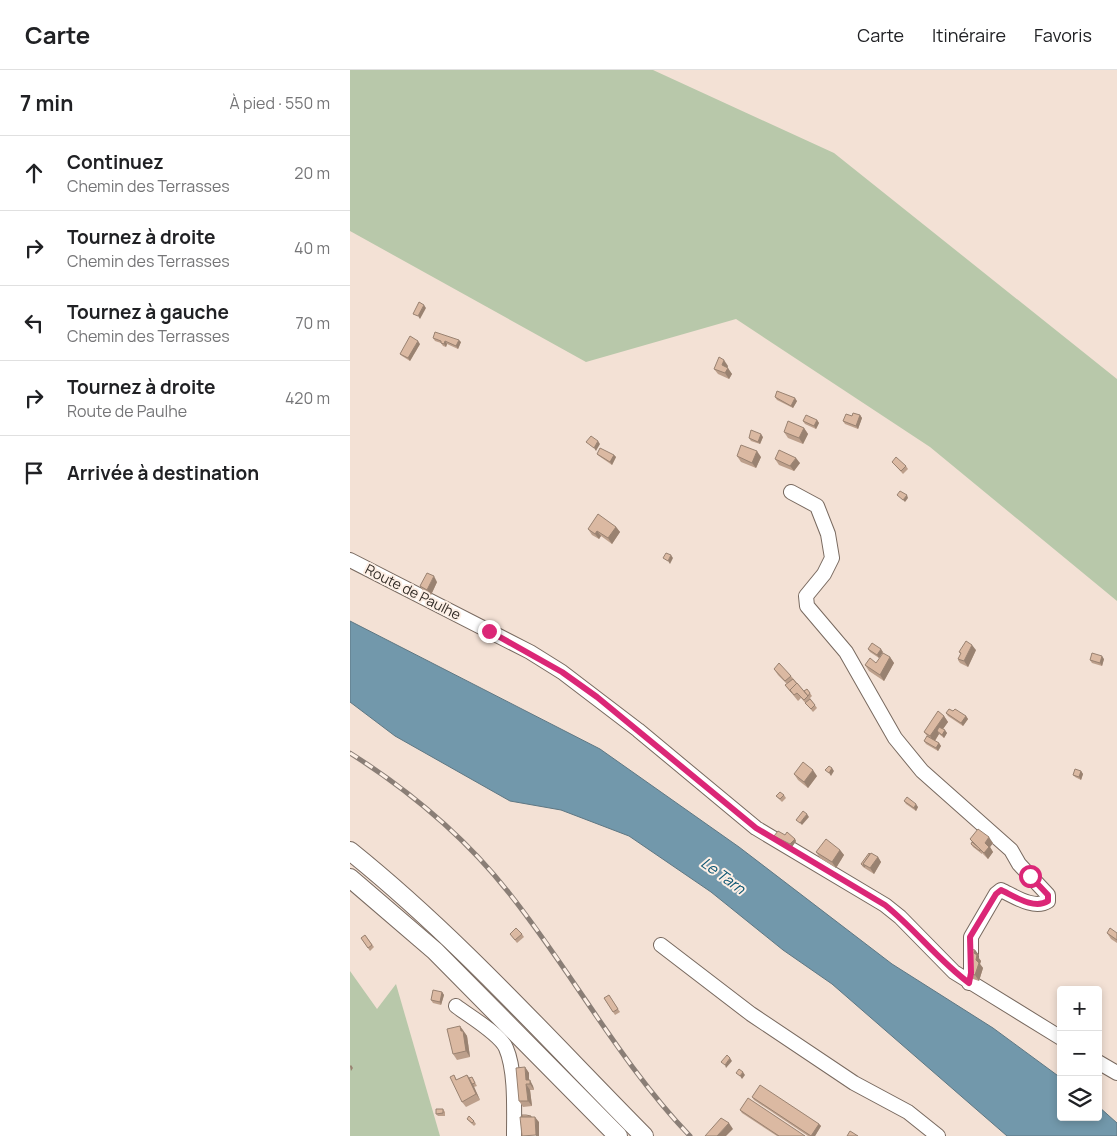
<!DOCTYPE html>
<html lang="fr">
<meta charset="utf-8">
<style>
body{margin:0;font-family:Manrope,sans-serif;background:#f6f6f6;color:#202124}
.controls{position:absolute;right:15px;bottom:15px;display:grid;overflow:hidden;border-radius:5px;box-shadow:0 2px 8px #0003}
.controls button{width:45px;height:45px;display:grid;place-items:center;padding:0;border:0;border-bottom:1px solid #e0e0e0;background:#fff;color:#202124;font:25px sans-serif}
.stop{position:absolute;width:15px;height:15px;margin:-11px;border:4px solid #db2777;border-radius:50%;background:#fff}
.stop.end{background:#db2777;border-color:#fff;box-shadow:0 1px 5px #0008}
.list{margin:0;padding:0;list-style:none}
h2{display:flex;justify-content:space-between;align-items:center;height:65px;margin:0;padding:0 20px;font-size:21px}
h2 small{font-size:16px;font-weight:400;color:#757577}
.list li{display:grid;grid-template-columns:32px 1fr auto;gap:15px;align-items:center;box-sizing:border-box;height:75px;padding:0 20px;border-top:1px solid #e0e0e0}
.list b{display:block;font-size:19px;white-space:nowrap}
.list p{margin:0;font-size:16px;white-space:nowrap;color:#757577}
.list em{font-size:16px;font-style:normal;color:#757577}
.icon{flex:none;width:28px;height:28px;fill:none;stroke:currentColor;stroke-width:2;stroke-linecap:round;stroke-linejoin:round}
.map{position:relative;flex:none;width:767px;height:1066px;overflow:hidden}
header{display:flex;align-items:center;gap:30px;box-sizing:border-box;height:70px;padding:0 25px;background:#fff;border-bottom:1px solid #e0e0e0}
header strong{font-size:24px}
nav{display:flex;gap:28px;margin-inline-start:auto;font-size:18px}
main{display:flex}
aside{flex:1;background:#fff}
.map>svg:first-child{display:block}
</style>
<header>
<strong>Carte</strong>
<nav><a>Carte</a><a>Itinéraire</a><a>Favoris</a></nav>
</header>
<main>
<aside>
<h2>7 min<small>À pied · 550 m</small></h2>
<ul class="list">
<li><svg class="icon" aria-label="ahead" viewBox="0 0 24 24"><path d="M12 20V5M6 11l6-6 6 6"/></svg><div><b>Continuez</b><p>Chemin des Terrasses</p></div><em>20 m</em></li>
<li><svg class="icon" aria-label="right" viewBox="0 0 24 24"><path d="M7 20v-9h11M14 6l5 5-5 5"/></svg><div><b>Tournez à droite</b><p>Chemin des Terrasses</p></div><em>40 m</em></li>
<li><svg class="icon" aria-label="left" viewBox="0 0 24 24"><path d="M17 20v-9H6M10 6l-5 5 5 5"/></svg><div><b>Tournez à gauche</b><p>Chemin des Terrasses</p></div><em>70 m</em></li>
<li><svg class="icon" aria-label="right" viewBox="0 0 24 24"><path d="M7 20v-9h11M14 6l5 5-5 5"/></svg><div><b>Tournez à droite</b><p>Route de Paulhe</p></div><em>420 m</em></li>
<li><svg class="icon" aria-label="arrive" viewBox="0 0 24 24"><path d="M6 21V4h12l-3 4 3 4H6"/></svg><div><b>Arrivée à destination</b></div></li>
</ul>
</aside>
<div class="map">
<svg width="767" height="1066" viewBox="0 0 767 1066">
<rect width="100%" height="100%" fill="#f3e1d5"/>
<g fill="#b8c8aa">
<path d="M0,0H303L484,83L767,309V531L580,377L386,249L236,292L0,161Z"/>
<path d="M0,901L27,939L46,914L90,1066H0Z"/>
</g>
<path fill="#7298ab" stroke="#5e7783" d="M0,551L250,679L389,777L542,894L643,958L711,1008V1047H748V1036L767,1053V1066H657L482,914L433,880L361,822L279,766L211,740L160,731L45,666L0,632Z"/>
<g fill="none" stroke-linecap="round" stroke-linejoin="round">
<g stroke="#78695f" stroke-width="16">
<g id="minor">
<path d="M441,422L467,436L478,464L482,488L474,504L456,526L457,536L496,582L545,668L572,701L661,780L669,794L698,825V831C684,840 664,826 651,820L646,824L621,867V903L619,913"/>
<path d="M0,490L180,582L212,602L288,660L406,758L535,835L550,847L604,902L711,968"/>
<path d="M311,875L401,944L504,1013L558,1042L588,1066"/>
<path d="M106,936C119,946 150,964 156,978C166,1001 164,1041 164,1066"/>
<path d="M748,992L767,1003"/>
</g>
</g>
<g stroke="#78695f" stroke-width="20">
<g id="major">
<path d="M0,781C107,867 198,969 294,1066"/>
<path d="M0,808L85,881L268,1066"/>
</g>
</g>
<use href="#minor" stroke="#fff" stroke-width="14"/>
<use href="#major" stroke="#fff" stroke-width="18"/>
<g stroke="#8a7e76" stroke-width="5">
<path id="rail" d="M0,683C60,721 115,767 159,823C222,902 270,993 340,1066"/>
</g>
<use href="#rail" stroke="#fdefe5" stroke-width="3" stroke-dasharray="9" stroke-linecap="butt"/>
</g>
<g fill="#bc9f8b">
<path d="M83,268L111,272L108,279L97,274L96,277L93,276L91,273L85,271Z"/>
<path d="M70,274L60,291L52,286L50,284Z"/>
<path d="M378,296L377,298L382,304L379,309L368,304L364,299Z"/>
<path d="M425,327L447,331L443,338L427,330Z"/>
<path d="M510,345L512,348L508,359L495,354L493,351L502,346Z"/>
<path d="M467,350L469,353L466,359L455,354L453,351Z"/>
<path d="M454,358L458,364L453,374L438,368L434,362Z"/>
<path d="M413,367L410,374L401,371L399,368Z"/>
<path d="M247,384L264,385L266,387L262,395L249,386Z"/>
<path d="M387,386L411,387L406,398L391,392Z"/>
<path d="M425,389L450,393L444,401L429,395Z"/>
<path d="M542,392L556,396L558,399L553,404Z"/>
<path d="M266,457L270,462L262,474L251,466L249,469L242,465L238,459Z"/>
<path d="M87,512L81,525L74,522L70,516Z"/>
<path d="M518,579L533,582L529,588L520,582Z"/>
<path d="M626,580L618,597L610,593L608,590L611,584L609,582Z"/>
<path d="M540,587L544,593L534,611L519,601L515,595L526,593Z"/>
<path d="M754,589L752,596L742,593L740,590Z"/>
<path d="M424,599L441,606L454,621L457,619L462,626L460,628L467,638L463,642L451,628L448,631L435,615L437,614L428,605Z"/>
<path d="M596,643L616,646L618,649L613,656L598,646Z"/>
<path d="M594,646L598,652L593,659L597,663L594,668L589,664L585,671L589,673L591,676L588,681L576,674L574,671L577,666L574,662Z"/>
<path d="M731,701L733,704L731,710L725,707L723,705Z"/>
<path d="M444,704L467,706L458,718L448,710Z"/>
<path d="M434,725L436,728L432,732L426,726Z"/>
<path d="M554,731L568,737L566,741L556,734Z"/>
<path d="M435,765L445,769L446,771L442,777L426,768L424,766Z"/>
<path d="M620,769L643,773L640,777L643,782L638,789L632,783V784L623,777L621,774L622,772Z"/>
<path d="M490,780L494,785L486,798L470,788L466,782Z"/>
<path d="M528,787L531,792L524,804L513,797L511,794Z"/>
<path d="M757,863H767V873L761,869Z"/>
<path d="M160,864H172L174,867L167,873Z"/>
<path d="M15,865L24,877L20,881L11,868Z"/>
<path d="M625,880L629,885L628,887L631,891L630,894L633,898L629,911L623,909L619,903Z"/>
<path d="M92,922L94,925L91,935L83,933L81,930Z"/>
<path d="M259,925L270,942L265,945L254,928Z"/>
<path d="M110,956L117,966L120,987L107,990L103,984Z"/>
<path d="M175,997L179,1003V1010L183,1016L184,1020H180L182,1036L173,1037L169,1031Z"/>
<path d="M104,1005L107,1010L117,1005L119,1008L122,1007L127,1016L124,1017L130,1030L116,1037L112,1032Z"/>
<path d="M402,1027L469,1054L471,1056L465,1066H458L404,1030Z"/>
<path d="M93,1039L95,1042V1046H88L86,1044Z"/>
<path d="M390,1040L455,1066H427L392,1043Z"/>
<path d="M117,1049L124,1051L126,1054L124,1056Z"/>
</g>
<g fill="#998271">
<path d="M74,235L76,238L70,249L68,246Z"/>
<path d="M109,270L111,272L108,279L106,276Z"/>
<path d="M68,271L70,274L60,291L58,288Z"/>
<path d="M95,271L97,274L96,277L94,274Z"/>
<path d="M374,290L378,296L376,301L372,295Z"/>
<path d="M378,298L382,304L379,309L375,303Z"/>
<path d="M445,328L447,331L443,338L441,336Z"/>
<path d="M510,345L512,348L508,359L506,356Z"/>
<path d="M467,350L469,353L466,359L464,356Z"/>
<path d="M454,358L458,364L453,374L449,368Z"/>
<path d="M411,364L413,367L410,374L408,372Z"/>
<path d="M248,371L250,374L246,381L244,378Z"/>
<path d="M407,381L411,387L406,398L402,393Z"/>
<path d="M264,385L266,387L262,395L260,392Z"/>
<path d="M446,388L450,393L444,401L440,396Z"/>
<path d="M557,425L558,428L555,432L553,430Z"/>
<path d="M266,457L270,462L262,474L258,468Z"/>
<path d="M247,461L251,466L249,469L245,464Z"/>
<path d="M321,485L323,488L320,494L318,491Z"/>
<path d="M84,506L87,512L81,525L77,520Z"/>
<path d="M622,575L626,580L618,597L614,591Z"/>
<path d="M531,579L533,582L529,588L527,585Z"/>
<path d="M752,586L754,589L752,596L750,593Z"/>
<path d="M540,587L544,593L534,611L530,605Z"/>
<path d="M594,646L598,652L590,663L587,661L589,664L584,672L580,666Z"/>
<path d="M616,646L618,649L613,656L611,653Z"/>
<path d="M595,660L597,663L594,668L592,665Z"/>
<path d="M589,673L591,676L588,681L586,678Z"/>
<path d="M482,698L484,701L481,706L479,703Z"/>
<path d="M463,700L467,706L458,718L454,712Z"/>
<path d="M731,701L733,704L731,710L729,707Z"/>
<path d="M566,734L568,737L566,741L564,738Z"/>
<path d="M457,744L459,747L452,755L450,753Z"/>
<path d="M639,767L643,773L640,777L643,782L638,789L634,783L635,773Z"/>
<path d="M445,769L446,771L442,777L440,774Z"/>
<path d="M490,780L494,785L486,798L482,792Z"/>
<path d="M528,787L531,792L524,804L520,798Z"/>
<path d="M625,880L629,885L628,887L631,891L630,894L633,898L629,911L625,905L624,883Z"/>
<path d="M92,922L94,925L91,935L90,932Z"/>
<path d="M110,956L117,966L120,987L116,981Z"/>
<path d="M380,988L382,991L376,998L375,995Z"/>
<path d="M1,995L3,998L1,1001L0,996Z"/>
<path d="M175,997L179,1003V1014L176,1010Z"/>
<path d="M393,1002L395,1005L392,1009L390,1006Z"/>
<path d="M117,1005L121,1010L130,1030L126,1024Z"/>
<path d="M180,1010L183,1016L184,1020L180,1014Z"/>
<path d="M176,1014L180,1020L182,1036L178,1031Z"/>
<path d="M185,1047L189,1052V1066H186V1065Z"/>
<path d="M379,1053L383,1059L376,1066H367Z"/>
<path d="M469,1054L471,1056L465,1066H461Z"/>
</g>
<g fill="#dbb9a2" stroke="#998271">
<path d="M69,232L74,235L68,246L63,244Z"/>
<path d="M85,262L109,270L106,276L95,271L94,274L91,273V271L83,268Z"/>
<path d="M60,266L68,271L58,288L50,284Z"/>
<path d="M369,287L374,290L372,295L378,298L375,303L364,299Z"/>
<path d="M427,321L445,328L441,336L425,327Z"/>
<path d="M503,343L510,345L506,356L493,351L496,344L502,346Z"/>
<path d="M456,345L467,350L464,356L453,351Z"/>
<path d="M438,351L454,358L449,368L434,362Z"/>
<path d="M401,360L411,364L408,372L399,368Z"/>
<path d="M241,366L248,371L244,378L236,372Z"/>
<path d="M391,375L407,381L402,393L387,386Z"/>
<path d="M250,378L264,385L260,392L247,384Z"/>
<path d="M429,380L446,388L440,396L425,389Z"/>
<path d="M546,387L556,396L551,401L542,392Z"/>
<path d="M550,421L557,425L553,430L547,425Z"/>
<path d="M248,444L266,457L258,468L247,461L245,464L238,459Z"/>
<path d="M316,483L321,485L318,491L313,488Z"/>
<path d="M77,503L84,506L77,520L70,516Z"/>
<path d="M616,571L622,575L614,591L608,589L611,583L609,582Z"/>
<path d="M522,573L531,579L527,585L518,579Z"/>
<path d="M533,583L540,587L530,605L515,595L520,588L526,593Z"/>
<path d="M742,583L752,586L750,593L740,590Z"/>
<path d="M429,593L441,606L435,611L424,599Z"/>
<path d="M443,609L447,614L440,620L442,623L435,615Z"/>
<path d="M447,613L458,626L454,630L447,623L444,625L440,620Z"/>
<path d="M457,619L460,623L458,626L454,621Z"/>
<path d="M460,629L465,635L461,639L455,633Z"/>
<path d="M599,639L603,641L605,639L616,646L611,653L596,643Z"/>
<path d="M588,641L594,646L580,666L574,662Z"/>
<path d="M589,657L595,660L592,665L587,661Z"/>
<path d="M577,666L589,673L586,678L574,671Z"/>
<path d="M453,692L463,700L454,712L444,704Z"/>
<path d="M479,696L482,698L479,703L475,700Z"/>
<path d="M725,699L731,701L729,707L723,705Z"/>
<path d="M430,722L434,725L430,729L426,726Z"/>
<path d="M557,727L566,734L564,738L554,731Z"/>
<path d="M453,741L457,744L450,753L446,750Z"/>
<path d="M628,759L639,767L635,773L639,777L634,783L620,769Z"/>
<path d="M428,761L435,765L437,762L445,769L440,774L424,766Z"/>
<path d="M476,769L490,780L482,792L466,782Z"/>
<path d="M622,772L630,779V781L621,774Z"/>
<path d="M519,783L520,784L513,794L515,797L511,794Z"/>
<path d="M521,783L528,787L520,798L513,794Z"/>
<path d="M166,858L172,864L165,870L160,864Z"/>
<path d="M760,858L767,863V870L757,863Z"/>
<path d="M15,865L22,875L18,878L11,868Z"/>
<path d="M620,879L625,880L624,883L627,885L626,890L629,893L625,905L619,903L622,895Z"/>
<path d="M83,920L92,922L90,932L81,930Z"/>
<path d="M259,925L268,939L263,942L254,928Z"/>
<path d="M110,956L111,961H113L116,981L103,984L97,959Z"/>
<path d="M377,985L380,988L375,995L371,992Z"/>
<path d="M175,997L176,1010H180V1014H176L178,1031H169L166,998Z"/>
<path d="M389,999L393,1002L390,1006L386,1003Z"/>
<path d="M104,1005L106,1010L117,1005L126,1024L112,1032L100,1007Z"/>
<path d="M122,1007L125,1013L122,1014L119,1008Z"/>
<path d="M410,1015L469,1054L461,1066L402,1027Z"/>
<path d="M398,1028L455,1066H429L390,1040Z"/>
<path d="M86,1039H93V1043L86,1044Z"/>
<path d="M172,1045H176L181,1046V1047H172Z"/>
<path d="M119,1046L124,1051L122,1053L117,1049Z"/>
<path d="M170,1047H185L186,1065L172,1066Z"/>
<path d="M371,1048L379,1053L367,1066H355Z"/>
<path d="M500,1061L508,1066H497Z"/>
</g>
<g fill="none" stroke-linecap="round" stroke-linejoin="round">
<path stroke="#db2777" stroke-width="6" d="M139,561L212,602L247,627L406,758L535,835C565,859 588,890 619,913L621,903L620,867L646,824L651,820C664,826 684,840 698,831V825L680,806"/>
</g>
<g text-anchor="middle" stroke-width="4" stroke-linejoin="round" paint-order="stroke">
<g font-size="14" fill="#312b26" stroke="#fdefe5">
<text transform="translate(63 522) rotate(27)" y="5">Route de Paulhe</text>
</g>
<g font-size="15" font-style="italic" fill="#0e5774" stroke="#fdefe5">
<text transform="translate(373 806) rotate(36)" y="5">Le Tarn</text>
</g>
</g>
</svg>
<div class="controls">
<button>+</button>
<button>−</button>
<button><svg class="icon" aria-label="layers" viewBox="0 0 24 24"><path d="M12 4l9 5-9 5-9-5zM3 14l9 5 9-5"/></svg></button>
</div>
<div class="stop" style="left:680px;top:806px"></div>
<div class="stop end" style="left:139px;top:561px"></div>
</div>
</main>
